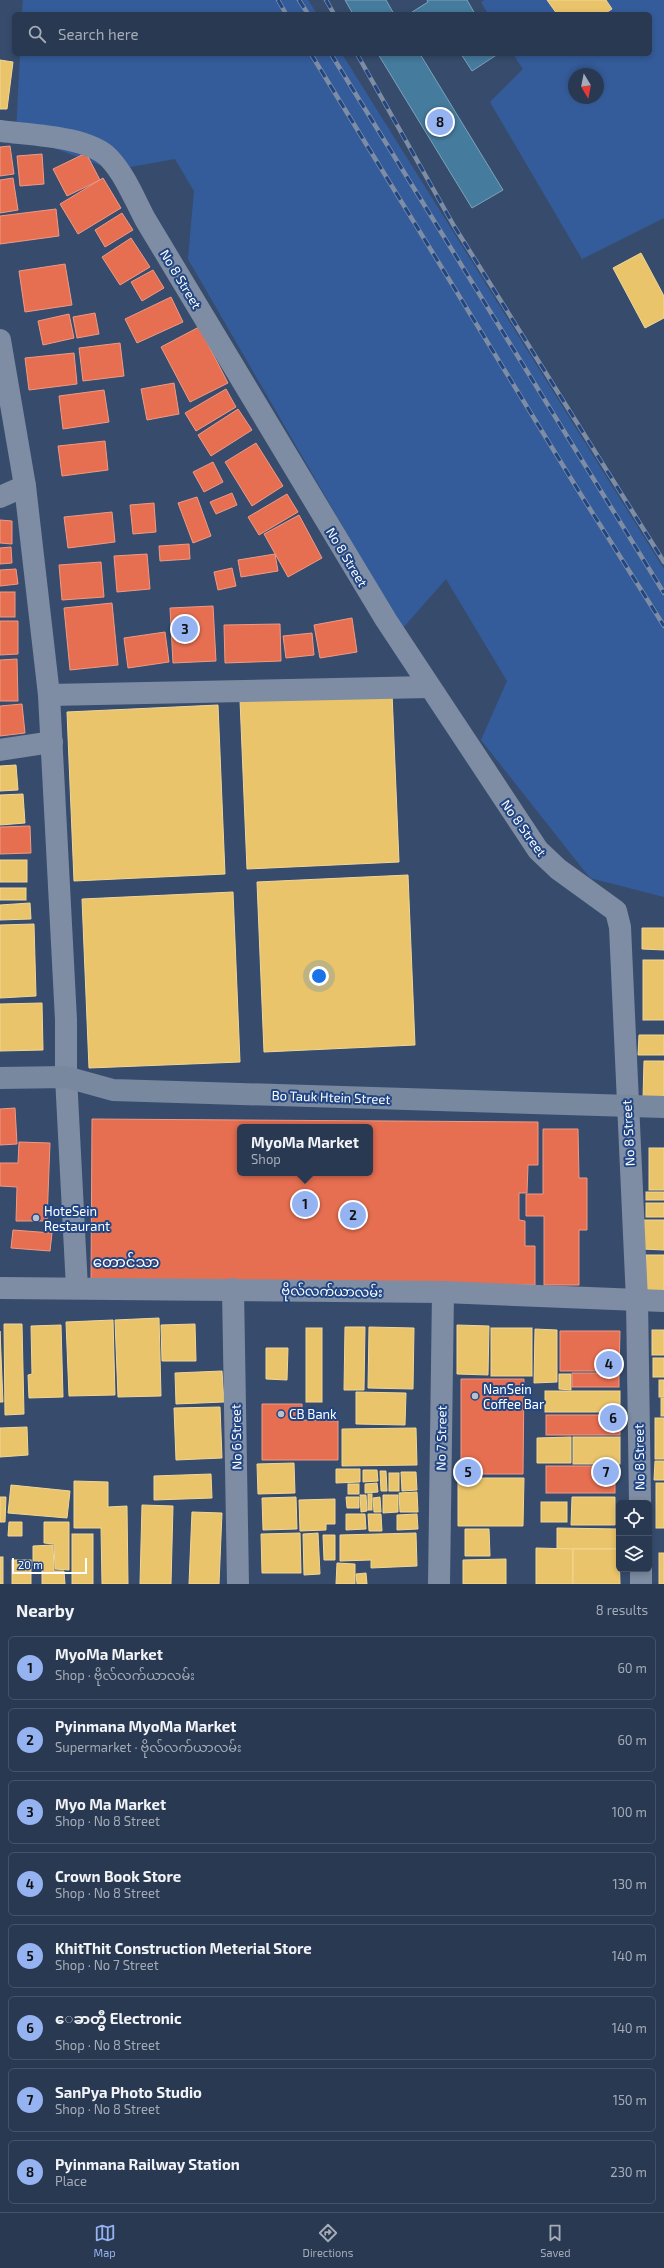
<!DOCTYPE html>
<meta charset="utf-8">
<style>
body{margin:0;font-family:"Exo 2","Noto Sans Myanmar",sans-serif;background:#314059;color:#f1f3f6}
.controls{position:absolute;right:12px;bottom:12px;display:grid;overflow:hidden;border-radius:6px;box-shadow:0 2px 6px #0003}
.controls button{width:36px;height:36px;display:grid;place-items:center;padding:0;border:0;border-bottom:1px solid #455369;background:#293952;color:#f1f3f6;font:20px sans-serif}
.compass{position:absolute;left:568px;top:68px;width:36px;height:36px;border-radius:50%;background:#293952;box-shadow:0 2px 6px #0003;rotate:170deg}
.scale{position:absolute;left:12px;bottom:10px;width:75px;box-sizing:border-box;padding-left:4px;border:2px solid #fff;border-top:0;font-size:11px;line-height:14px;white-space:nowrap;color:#fff;-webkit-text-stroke:3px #214683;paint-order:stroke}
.you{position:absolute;left:319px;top:976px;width:14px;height:14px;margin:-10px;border:3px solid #fff;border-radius:50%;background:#1a73e8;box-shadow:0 0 0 6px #1a73e833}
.badge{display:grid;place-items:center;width:26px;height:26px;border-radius:50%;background:#95b2f1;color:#111;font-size:13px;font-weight:700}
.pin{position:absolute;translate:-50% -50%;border:2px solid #fff;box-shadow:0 1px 4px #0006}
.popup{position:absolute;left:237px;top:1124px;width:136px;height:52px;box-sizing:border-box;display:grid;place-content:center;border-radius:6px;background:#293952;filter:drop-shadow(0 1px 3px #0005);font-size:13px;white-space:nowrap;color:#a5acb8}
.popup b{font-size:15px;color:#f1f3f6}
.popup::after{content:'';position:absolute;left:50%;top:100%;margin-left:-8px;border:8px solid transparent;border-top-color:#293952}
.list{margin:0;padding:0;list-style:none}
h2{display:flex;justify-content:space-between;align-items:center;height:52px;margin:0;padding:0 16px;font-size:17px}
h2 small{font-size:13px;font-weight:400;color:#a5acb8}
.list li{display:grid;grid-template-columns:26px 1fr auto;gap:12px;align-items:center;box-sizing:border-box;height:64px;margin:0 8px 8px;padding:0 8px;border:1px solid #455369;border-radius:6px}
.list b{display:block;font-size:15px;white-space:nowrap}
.list p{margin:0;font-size:13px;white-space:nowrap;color:#a5acb8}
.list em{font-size:13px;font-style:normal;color:#a5acb8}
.icon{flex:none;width:22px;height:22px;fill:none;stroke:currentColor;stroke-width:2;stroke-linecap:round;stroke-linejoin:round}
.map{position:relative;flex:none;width:664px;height:1584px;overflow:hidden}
.search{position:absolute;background:#293952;box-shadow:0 2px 6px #0003;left:12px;right:12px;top:12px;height:44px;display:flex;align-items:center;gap:10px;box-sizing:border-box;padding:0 14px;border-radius:6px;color:#a5acb8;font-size:15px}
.sheet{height:628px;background:#293952}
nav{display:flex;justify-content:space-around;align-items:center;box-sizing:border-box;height:56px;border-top:1px solid #455369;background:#293952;font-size:11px;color:#a5acb8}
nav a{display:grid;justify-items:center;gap:2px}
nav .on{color:#95b2f1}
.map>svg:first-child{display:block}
</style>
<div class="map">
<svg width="664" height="1584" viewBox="0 0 664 1584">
<rect width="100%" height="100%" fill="#374c6d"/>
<g fill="#355c9a" fill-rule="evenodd">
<path d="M23,0H308L317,14H22Z"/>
<path d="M485,0H664V218L582,259L490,102L523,69L513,54H650V14H488L481,2ZM574,74H598V98H574Z"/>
<path d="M20,54H342L664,569V897L590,878L481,740L507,681L446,579L402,629L188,259L194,191L175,159L113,170L16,134Z"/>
</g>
<g fill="#e9c46a" stroke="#f0d697">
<path d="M547,0H606L612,9L604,14H557Z"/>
<path d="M0,60L13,62L7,109H0Z"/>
<path d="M641,253L664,296V318L645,328L613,268Z"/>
<path d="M392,693L399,862L247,869L240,700Z"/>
<path d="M218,705L225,874L74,881L67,712Z"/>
<path d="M16,765L18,790L0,791V766Z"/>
<path d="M23,794L25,823L0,825V795Z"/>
<rect x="0" y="860" width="27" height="22"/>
<path d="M408,875L415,1045L264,1052L257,882Z"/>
<rect x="0" y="888" width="26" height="12"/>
<path d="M233,892L240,1062L89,1068L82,899Z"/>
<path d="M30,903L31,919L0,920V905Z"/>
<path d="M34,924L36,996L0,998V925Z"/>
<path d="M642,928H664V950L642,949Z"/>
<rect x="643" y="960" width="21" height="60"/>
<path d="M42,1003L43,1050L0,1051V1004Z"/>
<path d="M639,1035H664V1055H638Z"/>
<path d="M644,1061H664V1098H643Z"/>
<rect x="649" y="1148" width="15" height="42"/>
<rect x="646" y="1192" width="18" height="8"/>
<rect x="646" y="1203" width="18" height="14"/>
<path d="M642,1220H664V1250L642,1249Z"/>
<path d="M646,1255H664V1296H645Z"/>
<path d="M159,1318L161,1396L118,1397L115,1320Z"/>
<path d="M113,1320L115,1395L69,1396L66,1322Z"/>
<path d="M4,1324H22L24,1414L5,1415Z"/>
<path d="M195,1324L196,1361H162L161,1325Z"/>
<path d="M61,1325L63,1397L29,1398L28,1375L32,1374L31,1326Z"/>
<path d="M457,1325L489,1326L488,1375L457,1374Z"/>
<path d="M345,1327H365L364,1390H344Z"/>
<path d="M369,1327L414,1328L413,1389L368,1388Z"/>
<rect x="306" y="1328" width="16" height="74"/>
<rect x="491" y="1328" width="41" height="48"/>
<path d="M535,1329L557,1330V1382L534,1383Z"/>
<rect x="652" y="1330" width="12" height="25"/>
<path d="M0,1331L3,1402H0Z"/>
<path d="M266,1348H288L287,1380L266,1379Z"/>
<rect x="653" y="1358" width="11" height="19"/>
<path d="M222,1371L224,1402L176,1404L175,1373Z"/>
<path d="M559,1374H571V1390L559,1389Z"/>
<rect x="659" y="1380" width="5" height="17"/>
<rect x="545" y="1391" width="75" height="21"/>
<path d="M356,1392L406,1393L405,1425L356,1424Z"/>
<rect x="661" y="1398" width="3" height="18"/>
<path d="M220,1407L222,1458L176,1460L174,1408Z"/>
<rect x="655" y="1418" width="9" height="41"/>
<path d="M27,1427L28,1455L0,1457V1428Z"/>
<path d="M416,1428L417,1465L342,1466V1429Z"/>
<path d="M571,1437V1463H537V1438Z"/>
<rect x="573" y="1437" width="47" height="27"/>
<path d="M655,1461H664V1480H654Z"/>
<path d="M294,1463L295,1493L258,1494L257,1464Z"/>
<path d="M336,1469H360V1482L336,1483Z"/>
<path d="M363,1470H377L378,1481L363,1482Z"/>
<path d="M380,1471H386L387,1491H381Z"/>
<path d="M401,1472H416L417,1490L402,1491Z"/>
<rect x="389" y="1473" width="10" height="18"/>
<path d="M211,1474L212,1498L154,1500V1476Z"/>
<path d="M458,1478H524L523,1526H458Z"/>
<path d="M74,1481L108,1482V1507L127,1506L128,1584H102L101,1528H74Z"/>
<path d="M377,1483L378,1492L365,1493V1484Z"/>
<rect x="656" y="1483" width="8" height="45"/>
<rect x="348" y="1484" width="11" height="10"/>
<path d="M11,1485L70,1491L67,1518L8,1513Z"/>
<path d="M417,1492L418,1512H400L399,1493Z"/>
<rect x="368" y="1494" width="4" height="16"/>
<path d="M360,1495H366L367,1511L361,1512Z"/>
<path d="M383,1495H398V1512L383,1513Z"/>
<path d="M0,1497H6L5,1522H0Z"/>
<path d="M296,1497L297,1529L263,1530L262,1498Z"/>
<path d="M346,1497H359V1508H347Z"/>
<path d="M380,1497L381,1512H374L373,1498Z"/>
<path d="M572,1497H615V1525H571Z"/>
<path d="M335,1499V1524H326V1530L300,1531L299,1500Z"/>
<rect x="541" y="1502" width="26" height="20"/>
<path d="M142,1505L173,1506L171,1584H140Z"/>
<path d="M192,1512L222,1513L219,1584H189Z"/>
<path d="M346,1514H365L366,1529L346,1530Z"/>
<path d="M368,1514H381L382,1531H369Z"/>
<path d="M417,1514L418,1529L397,1530V1515Z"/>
<path d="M9,1522H22V1536H8Z"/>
<path d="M44,1522H69V1570L55,1569L54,1544L44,1543Z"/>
<path d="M557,1528L619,1529V1549H557Z"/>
<path d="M465,1529H489L490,1556H465Z"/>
<path d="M300,1533L301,1573H262L261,1534Z"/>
<path d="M318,1533L320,1574L304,1575L303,1534Z"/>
<path d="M416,1533L417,1566L371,1568V1560L340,1561V1535Z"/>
<rect x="72" y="1534" width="21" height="50"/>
<path d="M323,1535H335V1560H324Z"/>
<path d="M53,1545L54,1571H64L65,1584H42V1566H33V1546Z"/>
<path d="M536,1548L573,1549V1584H536Z"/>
<path d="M573,1549H619L620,1584H573Z"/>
<rect x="659" y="1553" width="5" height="31"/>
<rect x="0" y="1557" width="3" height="27"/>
<path d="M506,1559V1584H463V1560Z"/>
<rect x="12" y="1560" width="19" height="24"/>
<path d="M337,1563L355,1564V1584H336Z"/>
<path d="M366,1573L367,1584H357L356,1574Z"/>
</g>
<g fill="#e76f51" stroke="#ee9a85" fill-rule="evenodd">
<path d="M10,146L14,174L0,176V147Z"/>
<path d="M86,153L100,180L67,196L53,169Z"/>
<path d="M42,154L44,184L20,186L17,156Z"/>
<path d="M13,178L18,210L0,213V180Z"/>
<path d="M103,178L121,208L78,234L60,204Z"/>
<path d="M56,209L59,236L0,244V216Z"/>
<path d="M122,213L133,230L105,247L95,230Z"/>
<path d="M131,238L150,267L120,285L102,257Z"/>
<path d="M65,264L72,305L25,312L19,271Z"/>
<path d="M153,270L164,288L142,301L131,282Z"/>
<path d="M171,297L183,322L137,343L125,319Z"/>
<path d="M95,313L99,334L77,338L73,317Z"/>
<path d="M69,314L74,338L43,345L38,321Z"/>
<path d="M199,327L228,383L190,402L161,347Z"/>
<path d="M120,343L124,376L83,381L79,348Z"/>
<path d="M74,353L77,384L29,390L25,358Z"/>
<path d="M174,383L179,414L147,420L141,389Z"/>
<path d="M226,389L236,407L196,431L185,413Z"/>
<path d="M104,390L109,422L63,429L59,396Z"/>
<path d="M238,409L252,430L211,456L198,435Z"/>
<path d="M105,441L108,470L62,476L58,446Z"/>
<path d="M256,443L283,486L252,506L225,462Z"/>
<path d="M213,462L223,482L204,492L193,472Z"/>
<path d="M232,493L237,505L216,514L210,502Z"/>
<path d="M287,494L298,512L259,535L248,517Z"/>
<path d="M197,497L211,536L193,543L178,503Z"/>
<path d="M154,503L156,532L133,534L130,505Z"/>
<path d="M112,512L115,542L68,548L64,517Z"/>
<path d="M299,515L322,558L288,577L264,534Z"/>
<path d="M0,520L12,521V544L0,543Z"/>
<path d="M189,544L190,559L160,561L159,546Z"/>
<path d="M11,547L12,563L0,564V548Z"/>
<path d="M147,554L150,589L117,592L114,556Z"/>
<path d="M275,554L278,571L241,577L238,560Z"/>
<path d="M101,562L104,597L62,600L59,565Z"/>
<path d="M232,568L236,586L218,590L214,572Z"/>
<path d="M16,569L18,584L0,586V570Z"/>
<rect x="0" y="592" width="15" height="25"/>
<path d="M112,603L118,665L70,670L64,608Z"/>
<path d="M213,606L216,661L173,663L170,608Z"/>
<path d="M352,618L357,652L320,658L314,625Z"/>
<path d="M0,621H18V654L0,655Z"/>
<path d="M280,624L281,661L225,663L224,625Z"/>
<path d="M165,632L169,662L128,668L124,638Z"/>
<path d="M312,633L314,655L286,658L283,636Z"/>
<path d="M17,659L18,701H0V660Z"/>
<path d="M22,704L25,733L0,736V706Z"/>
<path d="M30,826L31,853L0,854V827Z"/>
<path d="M15,1108L17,1144L0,1145V1109Z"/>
<path d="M92,1119L538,1122V1165H528L527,1193H519V1220L525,1221V1246H535V1285L91,1282ZM240,1127H370V1173H240Z"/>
<path d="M543,1129H578L579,1178H587V1230H579V1285H544V1216H526V1194H543Z"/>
<path d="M19,1142L50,1143L47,1221H16L17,1187L0,1186V1163H18Z"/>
<path d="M13,1230L52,1233L50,1251L11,1248Z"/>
<path d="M560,1331H620L619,1371H560Z"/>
<rect x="572" y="1373" width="47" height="14"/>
<path d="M461,1379H524L523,1474H461Z"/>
<path d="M262,1404H302V1420L338,1421V1460H262Z"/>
<rect x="546" y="1415" width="74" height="20"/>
<rect x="546" y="1466" width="69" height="27"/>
</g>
<g fill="#457b9d" stroke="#7da3ba">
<path d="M345,0H386L394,14H353Z"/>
<path d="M427,0H467L475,14H409L428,2Z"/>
<path d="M378,54H420L503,190L472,208Z"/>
<path d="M461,54H498L472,71Z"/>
</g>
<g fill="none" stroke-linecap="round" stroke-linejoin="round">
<g stroke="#7e8da3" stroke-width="22">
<path d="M0,131C30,135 88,136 109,158C125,175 134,198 145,219L386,620L538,850L558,869L616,911L620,927L637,1300L640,1503"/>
<path d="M0,340L25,486L49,695L66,1020V1077L77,1288"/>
<path d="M0,497L25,486"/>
<path d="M49,695L429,687"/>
<path d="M0,750L52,742"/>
<path d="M0,1288L443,1292L664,1301"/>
<path d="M233,1289L238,1584"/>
<path d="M641,1569V1584"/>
<path d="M439,1584L443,1292"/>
</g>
<path stroke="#78889f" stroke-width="22" d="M0,1078L66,1077L113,1090L664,1107"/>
<g stroke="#7e8da3" stroke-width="4.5">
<g id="rail">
<path d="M278,0L286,14"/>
<path d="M299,0L308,14"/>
<path d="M326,0L334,14"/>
<path d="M311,54L578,490L664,626"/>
<path d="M331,54L664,593"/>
<path d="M357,54L454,226L664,562"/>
</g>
</g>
<use href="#rail" stroke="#214683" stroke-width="3" stroke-dasharray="9" stroke-linecap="butt"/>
</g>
<g fill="#b9c0cc" stroke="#214683" stroke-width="1.5">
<circle cx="36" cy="1218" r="4"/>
<circle cx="475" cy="1396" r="4"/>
<circle cx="281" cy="1414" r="4"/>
</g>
<g text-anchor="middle" stroke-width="4" stroke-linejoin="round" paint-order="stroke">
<g font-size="13" fill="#fff" stroke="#214683">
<text transform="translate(181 279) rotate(59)" y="5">No 8 Street</text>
<text transform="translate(347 557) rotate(59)" y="5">No 8 Street</text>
<text transform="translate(524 828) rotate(54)" y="5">No 8 Street</text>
<text transform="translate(331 1097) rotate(2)" y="5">Bo Tauk Htein Street</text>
<text transform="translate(628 1133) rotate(-93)" y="5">No 8 Street</text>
<text transform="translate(332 1291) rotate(1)" y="5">ဗိုလ်လက်ယာလမ်း</text>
<text transform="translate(236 1437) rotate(-91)" y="5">No 6 Street</text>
<text transform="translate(441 1438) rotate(-89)" y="5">No 7 Street</text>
<text transform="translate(639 1457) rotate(-91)" y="5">No 8 Street</text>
</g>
<g font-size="13" fill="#fff" stroke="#214683" text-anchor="start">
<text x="44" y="1216">HoteSein<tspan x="44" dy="15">Restaurant</tspan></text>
<text x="483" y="1394">NanSein<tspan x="483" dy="15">Coffee Bar</tspan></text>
<text x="289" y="1419">CB Bank</text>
</g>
<g font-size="15" fill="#fff" stroke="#214683">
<text x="126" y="1267">တောင်သာ</text>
</g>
</g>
</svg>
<div class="controls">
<button><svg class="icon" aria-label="locate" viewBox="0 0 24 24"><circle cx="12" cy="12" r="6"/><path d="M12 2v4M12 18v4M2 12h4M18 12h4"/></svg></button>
<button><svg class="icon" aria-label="layers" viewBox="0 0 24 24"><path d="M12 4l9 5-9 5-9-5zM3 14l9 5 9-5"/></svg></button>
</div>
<svg class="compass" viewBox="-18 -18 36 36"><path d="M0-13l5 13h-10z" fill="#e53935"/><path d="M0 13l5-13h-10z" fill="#a5acb8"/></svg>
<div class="scale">20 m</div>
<div class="you"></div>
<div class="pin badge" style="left:305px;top:1204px">1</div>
<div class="popup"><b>MyoMa Market</b>Shop</div>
<div class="pin badge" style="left:353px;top:1215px">2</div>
<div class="pin badge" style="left:185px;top:629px">3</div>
<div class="pin badge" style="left:609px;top:1364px">4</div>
<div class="pin badge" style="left:468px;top:1472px">5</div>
<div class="pin badge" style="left:613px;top:1418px">6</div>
<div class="pin badge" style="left:606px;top:1472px">7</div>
<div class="pin badge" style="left:440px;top:122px">8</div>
<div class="search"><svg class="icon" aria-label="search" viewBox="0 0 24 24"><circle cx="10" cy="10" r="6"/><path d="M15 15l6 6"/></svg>Search here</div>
</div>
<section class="sheet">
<h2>Nearby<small>8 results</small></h2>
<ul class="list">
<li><span class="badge">1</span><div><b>MyoMa Market</b><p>Shop · ဗိုလ်လက်ယာလမ်း</p></div><em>60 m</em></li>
<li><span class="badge">2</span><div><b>Pyinmana MyoMa Market</b><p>Supermarket · ဗိုလ်လက်ယာလမ်း</p></div><em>60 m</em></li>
<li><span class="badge">3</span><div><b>Myo Ma Market</b><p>Shop · No 8 Street</p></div><em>100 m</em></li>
<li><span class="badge">4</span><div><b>Crown Book Store</b><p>Shop · No 8 Street</p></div><em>130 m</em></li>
<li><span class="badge">5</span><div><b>KhitThit Construction Meterial Store</b><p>Shop · No 7 Street</p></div><em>140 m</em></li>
<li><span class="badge">6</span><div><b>ေခာတ္မွီ Electronic</b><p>Shop · No 8 Street</p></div><em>140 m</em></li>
<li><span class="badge">7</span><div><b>SanPya Photo Studio</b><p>Shop · No 8 Street</p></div><em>150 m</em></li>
<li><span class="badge">8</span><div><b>Pyinmana Railway Station</b><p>Place</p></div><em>230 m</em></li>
</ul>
</section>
<nav>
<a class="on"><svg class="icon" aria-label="map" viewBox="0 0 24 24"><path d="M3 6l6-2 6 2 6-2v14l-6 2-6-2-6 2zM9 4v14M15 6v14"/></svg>Map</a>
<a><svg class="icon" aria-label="directions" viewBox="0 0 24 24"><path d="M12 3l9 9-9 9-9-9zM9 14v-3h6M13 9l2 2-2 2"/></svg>Directions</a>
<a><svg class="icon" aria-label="saved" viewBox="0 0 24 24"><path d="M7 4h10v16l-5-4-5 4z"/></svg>Saved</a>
</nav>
